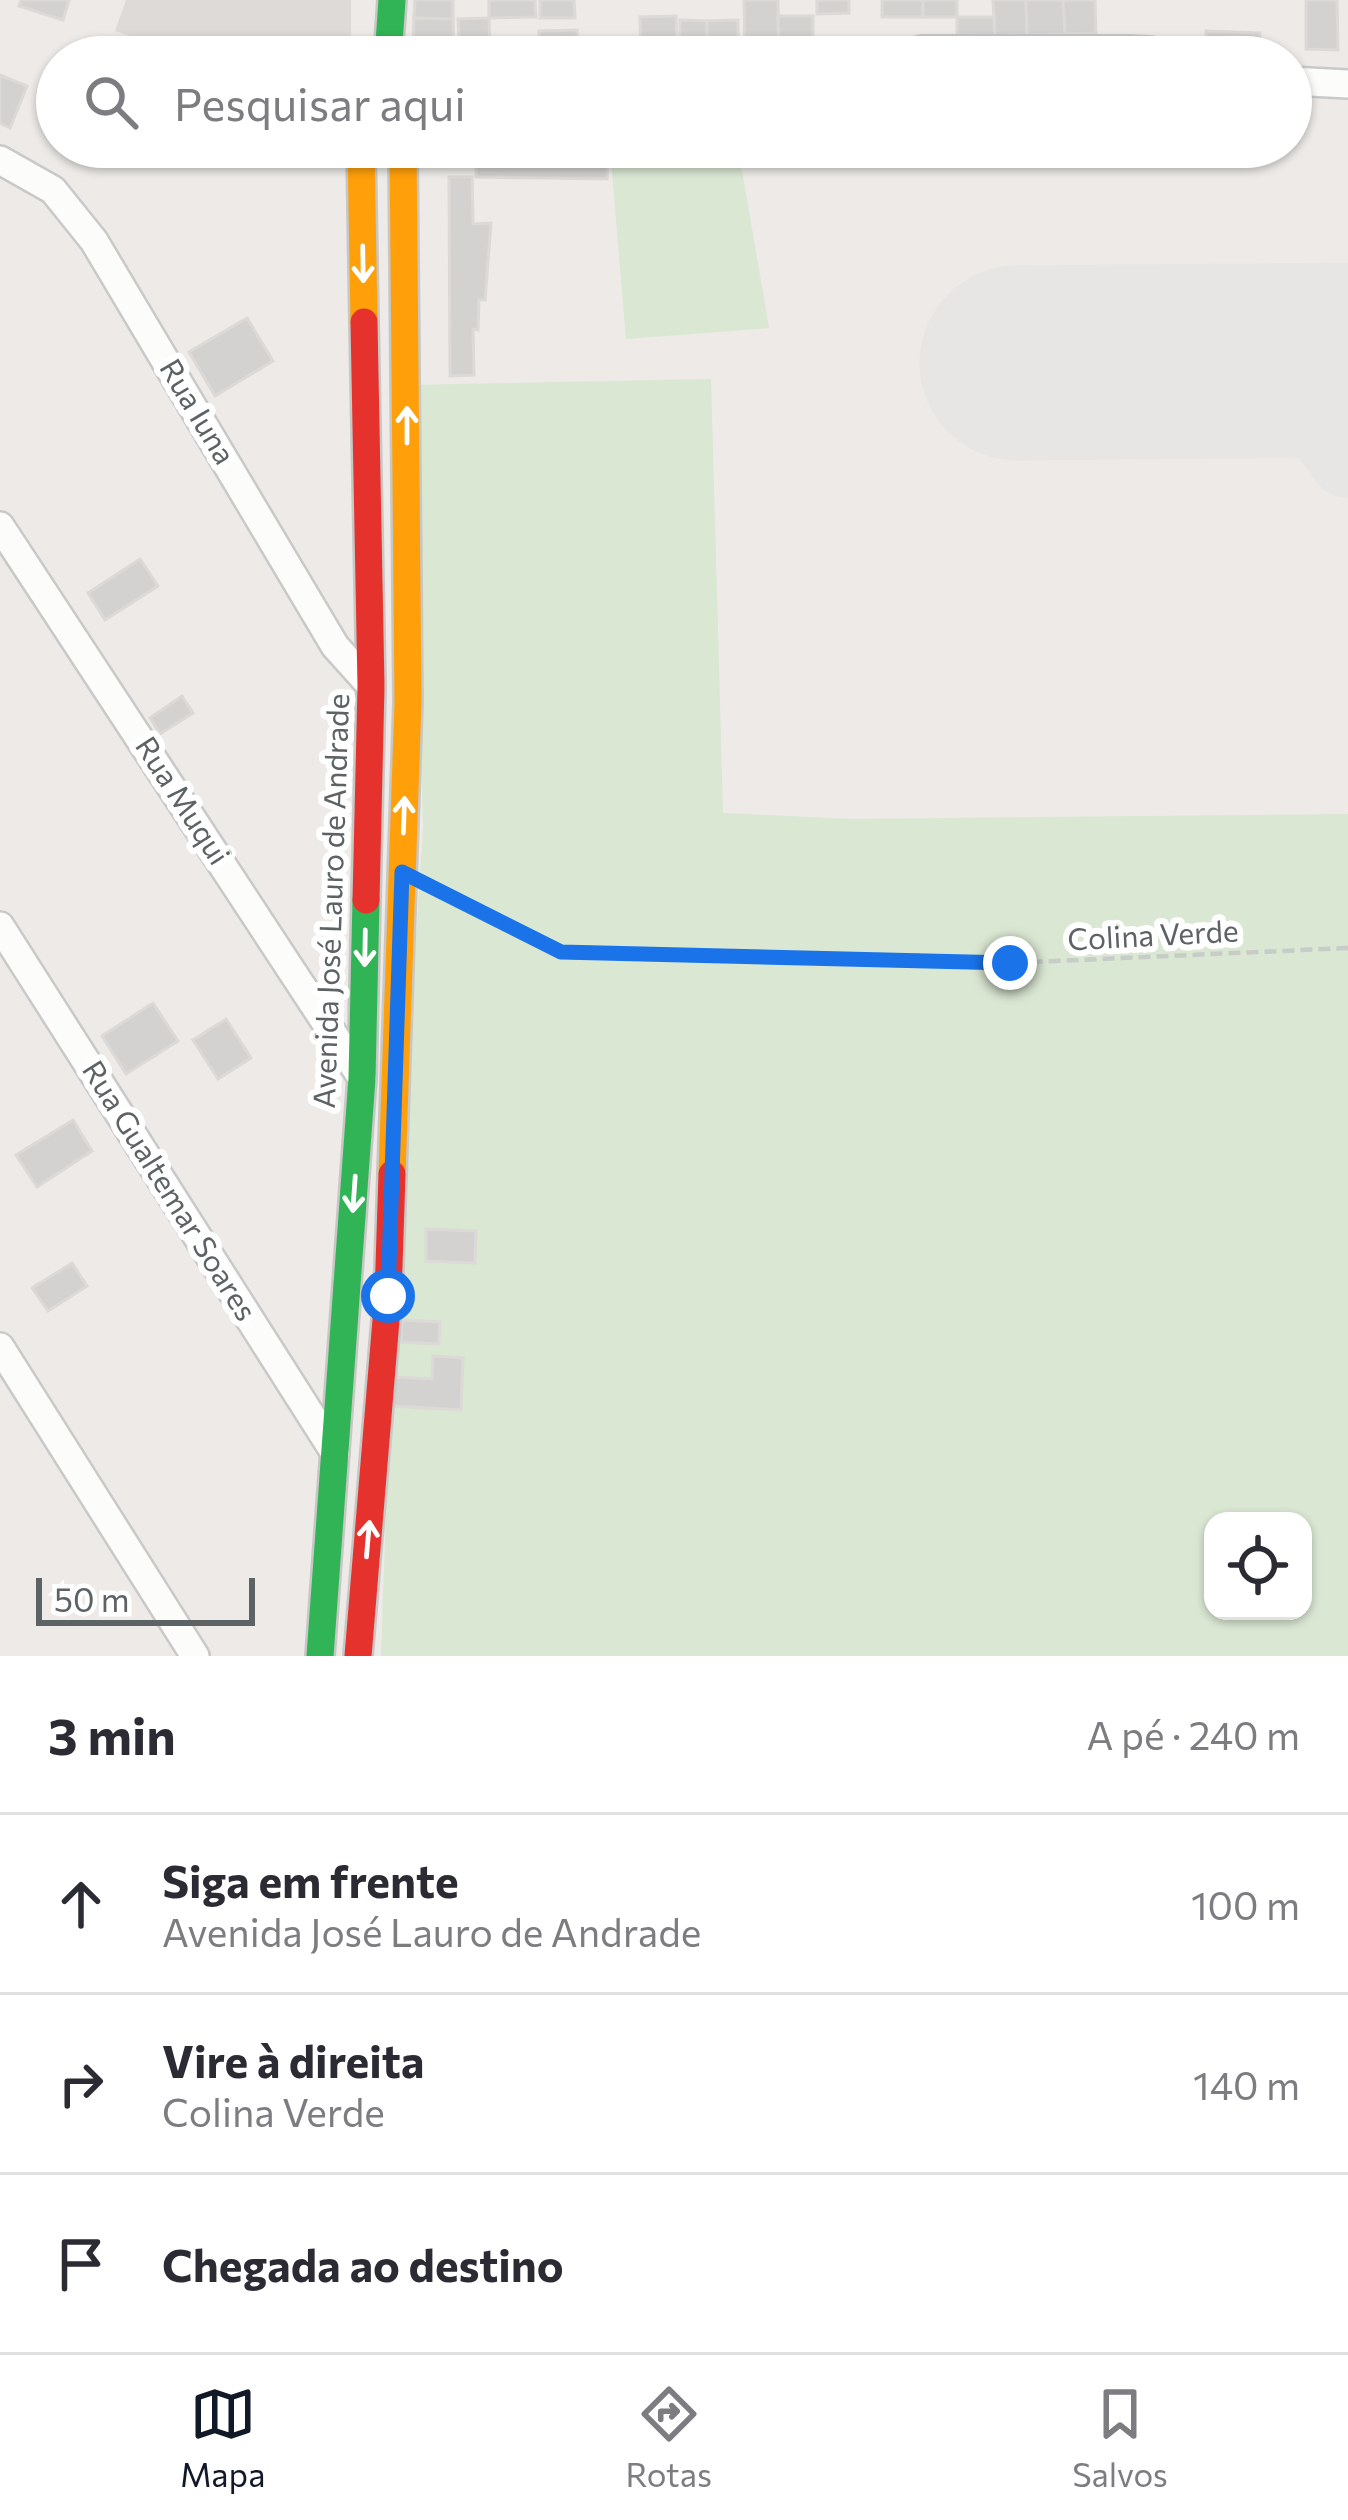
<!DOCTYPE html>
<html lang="pt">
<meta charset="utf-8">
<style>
body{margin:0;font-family:Commissioner,sans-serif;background:#f7f7f7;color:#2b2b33}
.controls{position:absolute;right:36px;bottom:36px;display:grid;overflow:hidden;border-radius:24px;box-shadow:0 3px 9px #0004}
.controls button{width:108px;height:108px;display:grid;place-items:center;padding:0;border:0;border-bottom:3px solid #e1e1e2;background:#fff;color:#2b2b33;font:60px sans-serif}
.scale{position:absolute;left:36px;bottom:30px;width:219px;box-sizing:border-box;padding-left:12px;border:6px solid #5d6265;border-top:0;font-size:33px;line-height:42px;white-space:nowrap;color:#5d6265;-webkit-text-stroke:9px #fff;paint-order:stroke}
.stop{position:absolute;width:36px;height:36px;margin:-27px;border:9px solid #1a73e8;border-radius:50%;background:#fff}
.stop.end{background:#1a73e8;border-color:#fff;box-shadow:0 3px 12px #0008}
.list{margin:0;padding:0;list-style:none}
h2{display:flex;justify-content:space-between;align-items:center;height:156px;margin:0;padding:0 48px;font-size:51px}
h2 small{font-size:39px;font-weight:400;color:#7c7c81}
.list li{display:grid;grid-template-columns:78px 1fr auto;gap:36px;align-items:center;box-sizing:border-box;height:180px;padding:0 48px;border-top:3px solid #e1e1e2}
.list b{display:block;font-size:45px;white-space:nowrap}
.list p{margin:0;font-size:39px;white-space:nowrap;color:#7c7c81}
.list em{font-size:39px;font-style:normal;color:#7c7c81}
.icon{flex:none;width:66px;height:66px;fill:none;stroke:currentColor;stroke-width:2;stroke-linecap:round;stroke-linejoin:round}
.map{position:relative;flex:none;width:1348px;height:1656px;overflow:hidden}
.search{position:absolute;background:#fff;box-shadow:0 3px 9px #0004;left:36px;right:36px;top:36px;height:132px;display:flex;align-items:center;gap:30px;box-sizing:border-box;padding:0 42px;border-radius:66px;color:#7c7c81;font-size:45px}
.sheet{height:696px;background:#fff}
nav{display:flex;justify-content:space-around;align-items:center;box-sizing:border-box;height:168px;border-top:3px solid #e1e1e2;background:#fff;font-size:33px;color:#7c7c81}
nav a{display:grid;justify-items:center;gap:6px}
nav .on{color:#111827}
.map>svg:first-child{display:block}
</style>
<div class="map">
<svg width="1348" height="1656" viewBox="0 0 1348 1656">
<rect width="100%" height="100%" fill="#edeae7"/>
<path fill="#dedad7" d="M126,0H351V57H198L115,31Z"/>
<g fill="#dae7d3" fill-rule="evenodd">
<path d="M610,147H738L769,328L626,339Z"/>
<path d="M711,379L723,813L852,819L1348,814V1656H381L393,1306L423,827L412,385ZM1213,1521H1303V1611H1213Z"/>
</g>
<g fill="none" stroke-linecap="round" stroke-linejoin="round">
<path stroke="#e8e6e4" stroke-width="78" d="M1300,360L1305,399L1348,459"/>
<path stroke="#e8e6e4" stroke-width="195" d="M1017,363L1348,360"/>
</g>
<g fill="#d4d2d1" stroke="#dcd9d6" stroke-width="3">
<path d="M21,0H69L63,20L19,6Z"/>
<path d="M415,0H453V19L414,18Z"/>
<path d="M489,0H535L536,17L489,18Z"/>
<path d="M540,0H574L575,18H540Z"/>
<path d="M744,0H778L779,53H745Z"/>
<path d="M817,0H849V13L817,14Z"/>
<rect x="882" y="0" width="41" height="17"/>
<rect x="923" y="0" width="34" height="17"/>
<path d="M993,0H1026L1027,35L995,36Z"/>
<path d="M1026,0H1063L1065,34L1027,35Z"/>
<path d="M1063,0H1095L1096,33L1065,34Z"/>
<path d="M1306,0H1337L1338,50L1306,49Z"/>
<path d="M676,16L677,57H641L640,17Z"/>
<path d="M778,16H813V53H779Z"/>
<path d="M957,17H994L995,36L957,35Z"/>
<path d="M414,18L453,19L454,57H430V53L413,49Z"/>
<path d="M489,18L490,57H460L458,19Z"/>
<path d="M680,20L707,21V57H680Z"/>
<path d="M738,20V57H707V21Z"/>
<path d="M577,30L578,57H540L539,31Z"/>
<path d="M1206,31L1260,33V57H1206Z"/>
<path d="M0,75L27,86L10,128L0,123Z"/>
<path d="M476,147H608L607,179L476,177Z"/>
<path d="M449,177H472L473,224L491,223L485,300H479L478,330L473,329L474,375L450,376Z"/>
<path d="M247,318L273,361L215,396L189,352Z"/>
<path d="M140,559L158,586L105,620L88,593Z"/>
<path d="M182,696L193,713L160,734L150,718Z"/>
<path d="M153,1003L178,1041L126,1074L102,1036Z"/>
<path d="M226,1019L251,1058L218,1079L193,1040Z"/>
<path d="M73,1120L92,1151L37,1187L16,1155Z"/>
<path d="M426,1229L476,1231L475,1263L426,1261Z"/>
<path d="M72,1263L87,1286L48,1311L32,1288Z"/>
<path d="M402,1320L440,1322L439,1344L401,1342Z"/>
<path d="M433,1356L463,1358L461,1410L392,1406L394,1377L432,1379Z"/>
</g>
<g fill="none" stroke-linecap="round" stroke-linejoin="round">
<g stroke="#c9c9c9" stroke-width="32">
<g id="street">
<path d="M894,57L922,50H1128L1150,51L1165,57"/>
<path d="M1291,81L1348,84"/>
<path d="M0,160L53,190L94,241L335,646L371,686"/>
<path d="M0,526L362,1078"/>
<path d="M0,926L335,1453"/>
<path d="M0,1347L195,1656"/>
</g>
</g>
<g stroke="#c7c7c6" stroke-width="32">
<g id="fast">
<path d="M388,57L392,0"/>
<path d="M320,1656L362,1078L366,900"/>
</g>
</g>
<g stroke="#c7c7c6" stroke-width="32">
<g id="slow">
<path d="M361,147L364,322"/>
<path d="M392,1174L408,702L403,147"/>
</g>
</g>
<g stroke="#c7c7c6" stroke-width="32">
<g id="jam">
<path d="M364,322L371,686L366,900"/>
<path d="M358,1656L388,1296L392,1174"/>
</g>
</g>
<path stroke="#c8ccc9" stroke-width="4.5" stroke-dasharray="12 6" stroke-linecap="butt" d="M434,888L561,952L1010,963L1348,948"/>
<use href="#street" stroke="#fcfcfb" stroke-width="27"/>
<use href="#fast" stroke="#30b455" stroke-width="27"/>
<use href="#slow" stroke="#ff9f0a" stroke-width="27"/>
<use href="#jam" stroke="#e5322d" stroke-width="27"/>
</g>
<defs><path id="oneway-shaft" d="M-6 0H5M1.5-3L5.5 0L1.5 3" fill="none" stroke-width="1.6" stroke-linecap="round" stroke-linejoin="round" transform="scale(3)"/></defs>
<g stroke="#fff">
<use href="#oneway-shaft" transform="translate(363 264) rotate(89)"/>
<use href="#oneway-shaft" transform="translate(407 425) rotate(-90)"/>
<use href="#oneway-shaft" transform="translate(404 815) rotate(-88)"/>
<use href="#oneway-shaft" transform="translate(365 948) rotate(91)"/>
<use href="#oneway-shaft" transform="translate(354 1194) rotate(94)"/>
<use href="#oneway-shaft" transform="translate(368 1539) rotate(-85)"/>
</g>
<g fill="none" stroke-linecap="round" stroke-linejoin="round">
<path stroke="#1a73e8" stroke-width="15" d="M388,1296L402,872L561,952L1010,963"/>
</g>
<g text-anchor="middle" stroke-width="12" stroke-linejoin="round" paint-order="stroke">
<g font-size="30" fill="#5d6265" stroke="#fff">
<text transform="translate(197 412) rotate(59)" y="10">Rua Iuna</text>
<text transform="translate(182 801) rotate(57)" y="10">Rua Muqui</text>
<text transform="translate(332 901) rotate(-88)" y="10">Avenida José Lauro de Andrade</text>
<text transform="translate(1153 936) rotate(-3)" y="10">Colina Verde</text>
<text transform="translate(169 1191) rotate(58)" y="10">Rua Gualtemar Soares</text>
</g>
</g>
</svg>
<div class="controls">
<button><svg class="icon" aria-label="locate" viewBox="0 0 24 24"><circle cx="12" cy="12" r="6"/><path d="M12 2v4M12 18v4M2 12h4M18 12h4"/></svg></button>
</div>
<div class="scale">50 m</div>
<div class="stop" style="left:388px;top:1296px"></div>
<div class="stop end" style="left:1010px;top:963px"></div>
<div class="search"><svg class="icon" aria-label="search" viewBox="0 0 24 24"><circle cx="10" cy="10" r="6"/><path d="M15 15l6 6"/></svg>Pesquisar aqui</div>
</div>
<section class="sheet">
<h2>3 min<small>A pé · 240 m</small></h2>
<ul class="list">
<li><svg class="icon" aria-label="ahead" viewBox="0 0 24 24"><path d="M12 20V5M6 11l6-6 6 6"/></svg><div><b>Siga em frente</b><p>Avenida José Lauro de Andrade</p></div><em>100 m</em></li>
<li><svg class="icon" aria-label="right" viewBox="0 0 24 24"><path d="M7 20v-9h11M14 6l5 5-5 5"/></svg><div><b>Vire à direita</b><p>Colina Verde</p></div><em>140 m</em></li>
<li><svg class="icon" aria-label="arrive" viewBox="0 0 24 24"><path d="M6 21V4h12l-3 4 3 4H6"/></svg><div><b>Chegada ao destino</b></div></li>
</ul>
</section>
<nav>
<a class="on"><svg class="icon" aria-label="map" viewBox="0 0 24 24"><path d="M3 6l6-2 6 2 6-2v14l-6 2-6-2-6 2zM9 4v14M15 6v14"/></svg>Mapa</a>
<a><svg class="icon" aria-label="directions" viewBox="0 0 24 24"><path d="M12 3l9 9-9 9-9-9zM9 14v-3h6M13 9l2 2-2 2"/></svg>Rotas</a>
<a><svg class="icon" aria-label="saved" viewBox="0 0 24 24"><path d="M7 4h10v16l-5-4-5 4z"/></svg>Salvos</a>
</nav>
